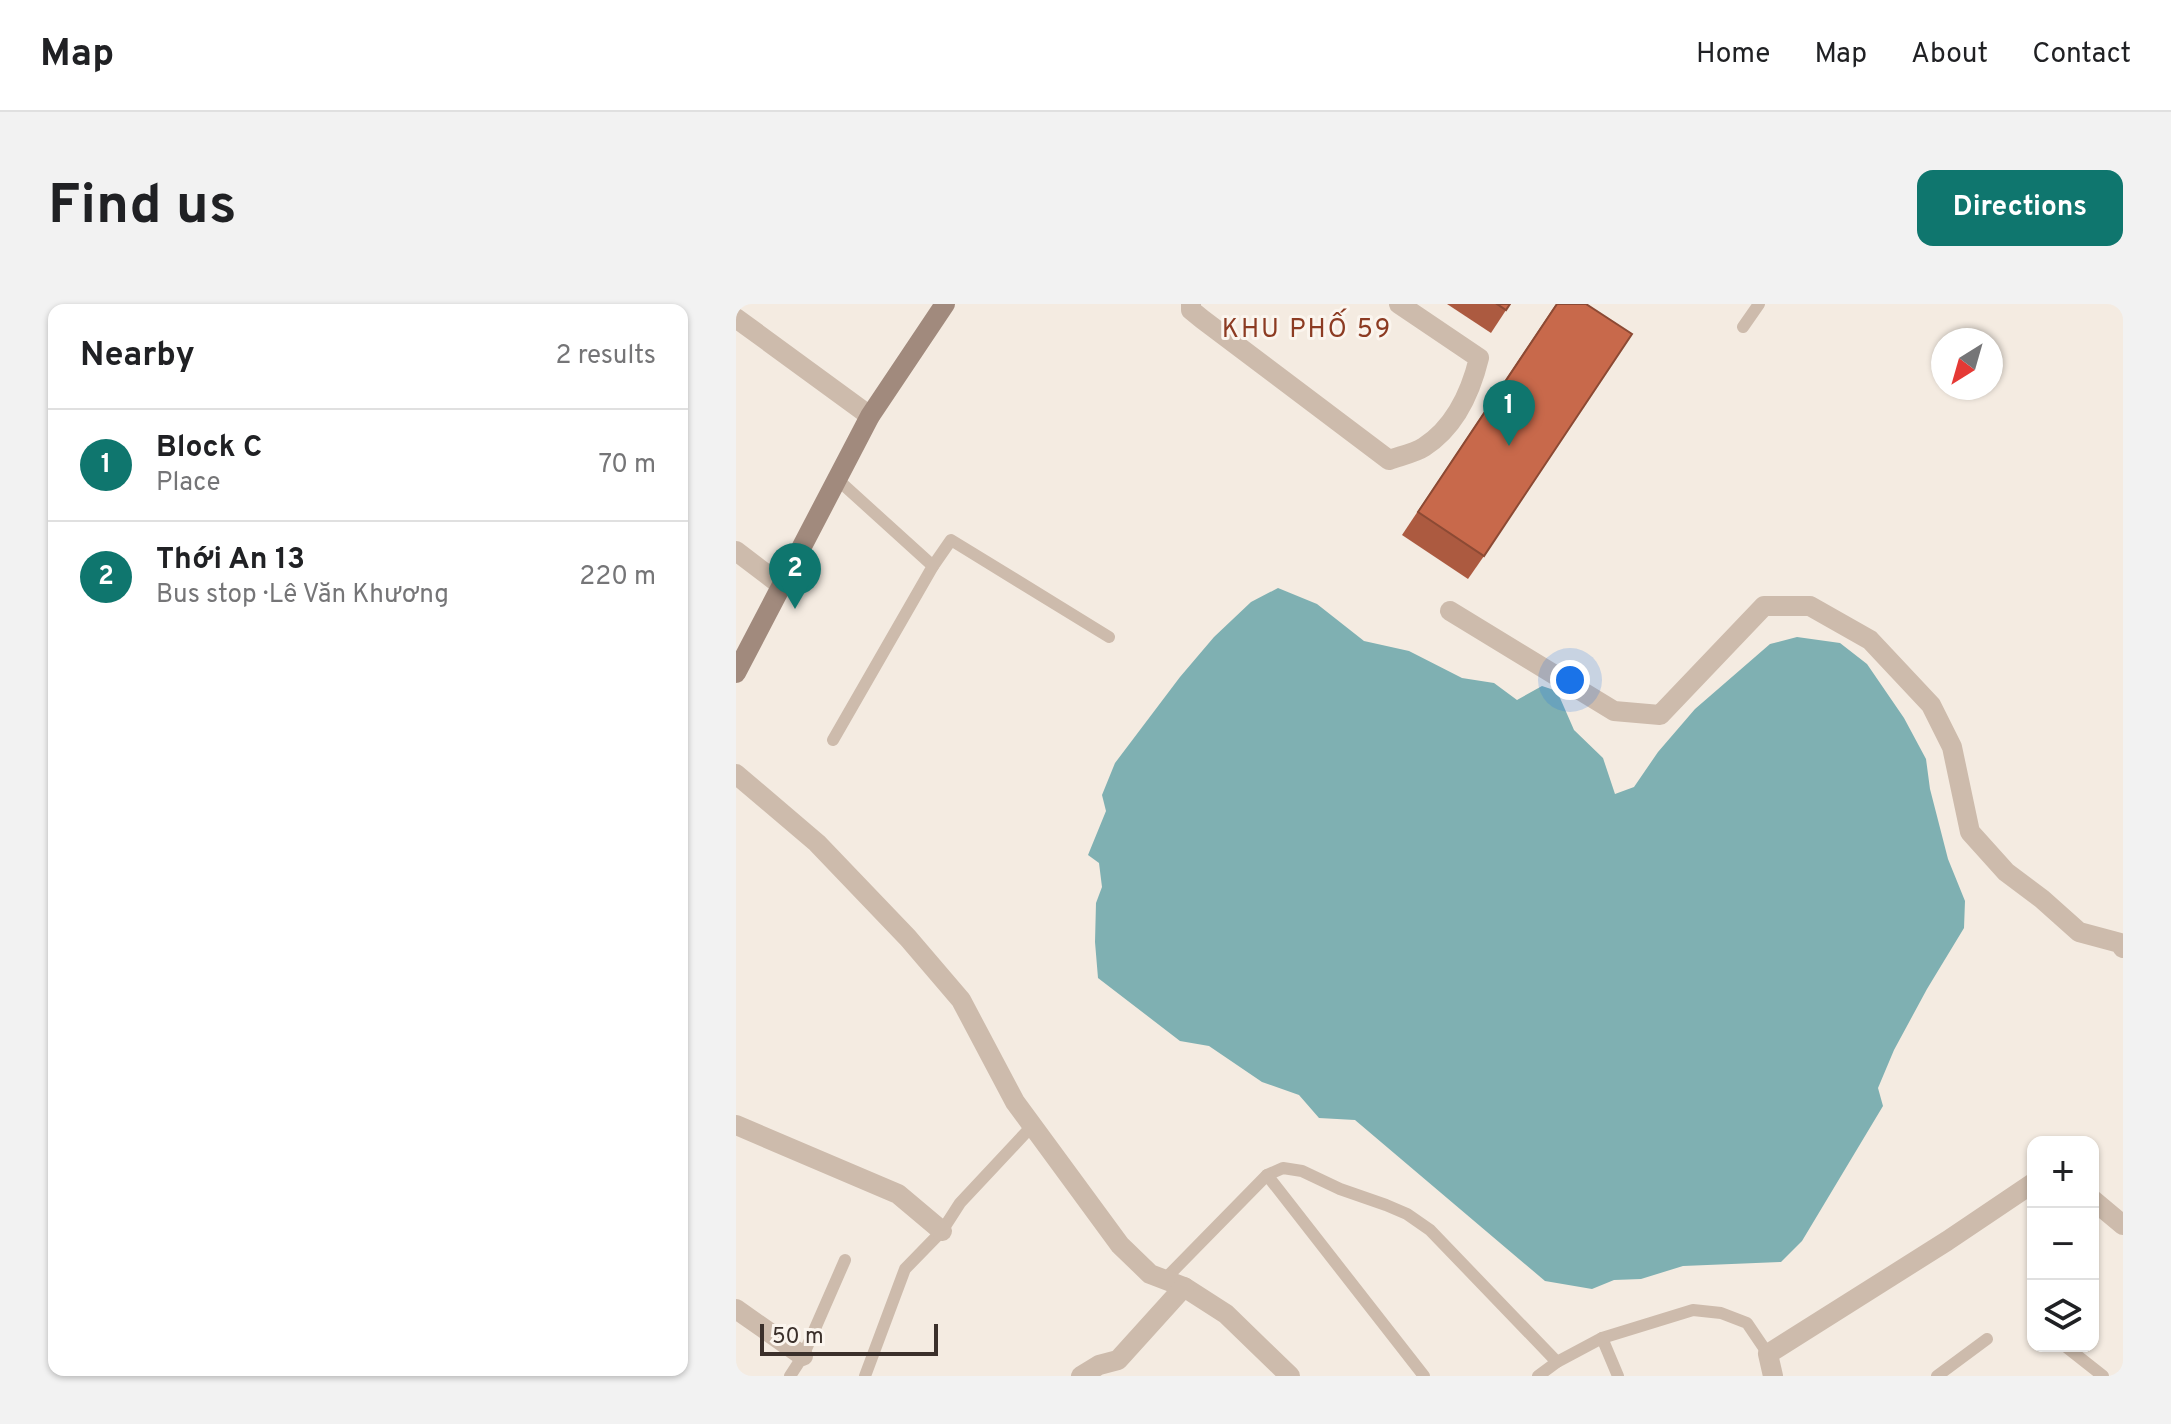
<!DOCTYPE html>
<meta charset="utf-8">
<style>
body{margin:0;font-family:Overpass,sans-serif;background:#f2f2f2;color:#202124}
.controls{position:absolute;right:24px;bottom:24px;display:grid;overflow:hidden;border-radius:16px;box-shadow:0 2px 6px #0004}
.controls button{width:72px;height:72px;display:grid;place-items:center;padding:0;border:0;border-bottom:2px solid #e0e0e0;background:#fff;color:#202124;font:40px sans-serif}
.compass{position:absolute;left:1195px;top:24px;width:72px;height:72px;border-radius:50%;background:#fff;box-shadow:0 2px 6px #0004;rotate:217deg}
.scale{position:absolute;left:24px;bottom:20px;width:178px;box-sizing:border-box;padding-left:8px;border:4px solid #3b302b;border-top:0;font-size:22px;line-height:28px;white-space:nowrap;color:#3b302b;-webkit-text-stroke:6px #fbf5ee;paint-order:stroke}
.you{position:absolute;left:834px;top:376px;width:28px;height:28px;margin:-20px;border:6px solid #fff;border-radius:50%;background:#1a73e8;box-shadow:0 0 0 12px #1a73e833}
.badge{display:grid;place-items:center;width:52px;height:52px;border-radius:50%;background:#0f766e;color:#fff;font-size:26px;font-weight:700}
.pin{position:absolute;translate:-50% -66px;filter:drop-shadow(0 2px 4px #0008)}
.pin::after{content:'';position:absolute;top:42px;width:28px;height:24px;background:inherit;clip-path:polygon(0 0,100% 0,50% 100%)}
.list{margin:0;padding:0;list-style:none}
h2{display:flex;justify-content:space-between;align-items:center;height:104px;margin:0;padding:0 32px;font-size:34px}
h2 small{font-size:26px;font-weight:400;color:#757577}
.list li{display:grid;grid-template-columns:52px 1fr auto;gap:24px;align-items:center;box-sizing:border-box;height:112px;padding:0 32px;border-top:2px solid #e0e0e0}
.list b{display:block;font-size:30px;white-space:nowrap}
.list p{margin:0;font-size:26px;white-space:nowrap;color:#757577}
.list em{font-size:26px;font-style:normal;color:#757577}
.icon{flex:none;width:44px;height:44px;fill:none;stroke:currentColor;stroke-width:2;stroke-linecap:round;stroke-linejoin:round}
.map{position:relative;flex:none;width:1387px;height:1072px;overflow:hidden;border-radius:16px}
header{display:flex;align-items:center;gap:48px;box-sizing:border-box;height:112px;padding:0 40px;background:#fff;border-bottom:2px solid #e0e0e0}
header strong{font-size:38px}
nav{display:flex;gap:44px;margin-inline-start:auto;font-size:28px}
.intro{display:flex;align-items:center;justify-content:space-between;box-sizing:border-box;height:192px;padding:0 48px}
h1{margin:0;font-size:56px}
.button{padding:20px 36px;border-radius:16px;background:#0f766e;color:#fff;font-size:28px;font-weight:700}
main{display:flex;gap:48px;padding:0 48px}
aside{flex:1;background:#fff;border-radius:16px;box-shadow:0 2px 6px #0004}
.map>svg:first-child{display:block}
</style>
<header>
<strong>Map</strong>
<nav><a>Home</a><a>Map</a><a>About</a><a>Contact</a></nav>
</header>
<div class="intro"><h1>Find us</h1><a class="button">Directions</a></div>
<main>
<aside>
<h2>Nearby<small>2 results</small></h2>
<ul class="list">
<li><span class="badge">1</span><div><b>Block C</b><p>Place</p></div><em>70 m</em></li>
<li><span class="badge">2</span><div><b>Thới An 13</b><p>Bus stop · Lê Văn Khương</p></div><em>220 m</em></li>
</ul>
</aside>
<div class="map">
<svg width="1387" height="1072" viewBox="0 0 1387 1072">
<rect width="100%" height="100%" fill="#f4ebe1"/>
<path fill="#7fb0b2" d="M542,284L581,300L628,337L673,347L726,374L758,379L781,396L806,382L821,387L838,426L867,454L879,490L898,483L922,448L959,405L1034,340L1061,333L1104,339L1131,360L1168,414L1190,455L1194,485L1212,555L1229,597L1228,624L1191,685L1158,746L1142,784L1147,802L1066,937L1045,958L947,962L905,975L878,976L856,985L809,977L619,816L583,814L563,791L526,778L473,742L444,737L362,674L359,638L360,599L366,583L363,559L352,551L370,507L366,491L379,459L444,373L478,333L515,298Z"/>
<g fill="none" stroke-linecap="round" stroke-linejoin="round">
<g stroke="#cdbbac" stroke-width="12">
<path d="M1007,23L1023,0"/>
<path d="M197,262L215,236L373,333"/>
<path d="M97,436L197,262L101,175"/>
<path d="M531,871L547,864L566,867L604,885L650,901L671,910L694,926L821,1058"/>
<path d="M429,975L531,871L688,1072"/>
<path d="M866,1034L882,1072"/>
<path d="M1329,1042L1367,1072"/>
<path d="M54,1072L67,1052L109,956"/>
<path d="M129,1072L169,965L206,927L224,899L296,822"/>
<path d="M802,1072L821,1058L866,1034L957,1006L985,1009L1011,1019L1032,1050"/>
<path d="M1201,1072L1251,1035"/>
</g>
<g stroke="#cdbbac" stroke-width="20">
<path d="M455,0V6L466,15L653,156C664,152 679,149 688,143C719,123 735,87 743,54L663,0"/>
<path d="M0,14L134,112"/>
<path d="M0,247L46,282"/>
<path d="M714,307L878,407L924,411L1028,302H1074L1134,336L1195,401L1216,443L1234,528L1270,568L1306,595L1343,628L1384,639L1387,644"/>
<path d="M0,470L81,539L172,634L225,696L279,798L384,941L414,970L448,983L490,1010L554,1072"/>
<path d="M0,821L162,890L206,927"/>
<path d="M1357,896L1387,921"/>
<path d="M0,1005L67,1052"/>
<path d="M345,1072L363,1061L382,1056L448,983"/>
<path d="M1037,1072L1032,1050L1211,937L1297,879"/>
</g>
<path stroke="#a18a7d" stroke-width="20" d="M0,369L134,112L209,0"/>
</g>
<g fill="#ac5a40">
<path d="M711,0H774L755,29Z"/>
<path d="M820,0L748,252L732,275L666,231Z"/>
</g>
<g fill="#c8694b" stroke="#8c4a34" stroke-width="2">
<path d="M761,0H774L770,6Z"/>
<path d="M821,0H850L896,30L748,252L682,208Z"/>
</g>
<g text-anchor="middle" stroke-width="6" stroke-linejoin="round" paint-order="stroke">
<g font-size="26" letter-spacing="2" fill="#8c3b22" stroke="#fbf5ee">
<text x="571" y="33">KHU PHỐ 59</text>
</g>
</g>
</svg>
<div class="controls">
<button>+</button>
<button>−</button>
<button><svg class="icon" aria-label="layers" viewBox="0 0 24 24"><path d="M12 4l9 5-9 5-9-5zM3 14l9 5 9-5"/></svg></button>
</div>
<svg class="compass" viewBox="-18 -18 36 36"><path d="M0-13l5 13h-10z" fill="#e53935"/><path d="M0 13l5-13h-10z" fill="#757577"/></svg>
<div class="scale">50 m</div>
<div class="you"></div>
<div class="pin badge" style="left:773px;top:142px">1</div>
<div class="pin badge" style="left:59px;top:305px">2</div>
</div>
</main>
